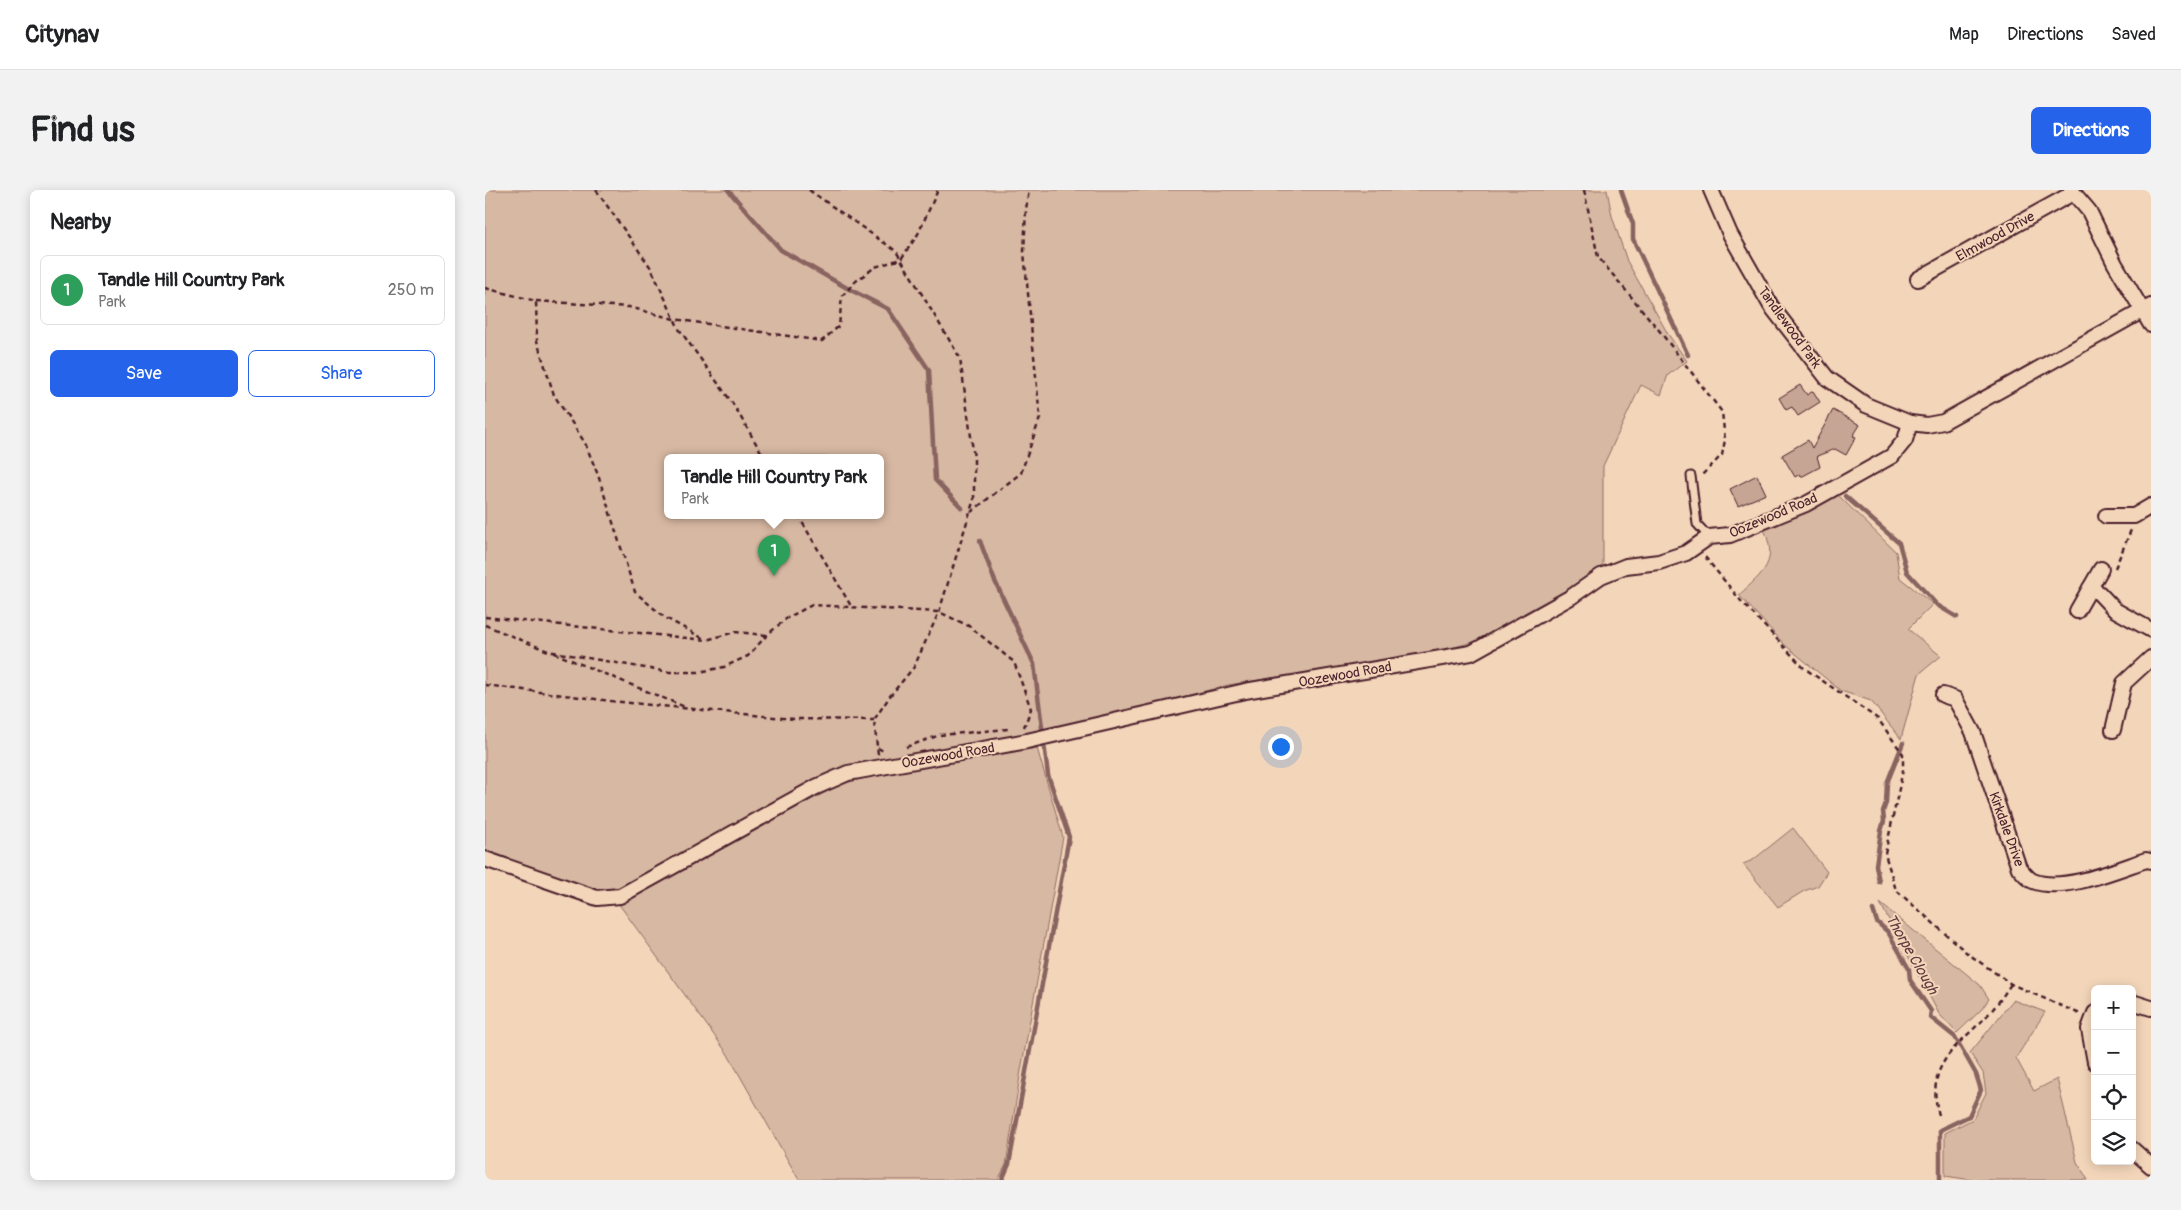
<!DOCTYPE html>
<meta charset="utf-8">
<style>
body{margin:0;font-family:Pangolin,sans-serif;background:#f2f2f2;color:#202124}
.controls{position:absolute;right:15px;bottom:15px;display:grid;overflow:hidden;border-radius:8px;box-shadow:0 2px 12px #0003}
.controls button{width:45px;height:45px;display:grid;place-items:center;padding:0;border:0;border-bottom:1px solid #e0e0e0;background:#fff;color:#202124;font:25px sans-serif}
.you{position:absolute;left:795px;top:556px;width:18px;height:18px;margin:-12px;border:4px solid #fff;border-radius:50%;background:#1a73e8;box-shadow:0 0 0 8px #1a73e833}
.badge{display:grid;place-items:center;width:32px;height:32px;border-radius:50%;background:#2563eb;color:#fff;font-size:16px;font-weight:700}
.pin{position:absolute;translate:-50% -41px;filter:drop-shadow(0 1px 2px #0008)}
.pin::after{content:'';position:absolute;top:26px;width:18px;height:15px;background:inherit;clip-path:polygon(0 0,100% 0,50% 100%)}
.popup{position:absolute;left:179px;top:264px;width:220px;height:65px;box-sizing:border-box;display:grid;place-content:center;border-radius:8px;background:#fff;filter:drop-shadow(0 1px 4px #0005);font-size:16px;white-space:nowrap;color:#757577}
.popup b{font-size:19px;color:#202124}
.popup::after{content:'';position:absolute;left:50%;top:100%;margin-left:-10px;border:10px solid transparent;border-top-color:#fff}
.list{margin:0;padding:0;list-style:none}
h2{display:flex;justify-content:space-between;align-items:center;height:65px;margin:0;padding:0 20px;font-size:21px}
h2 small{font-size:16px;font-weight:400;color:#757577}
.list li{display:grid;grid-template-columns:32px 1fr auto;gap:15px;align-items:center;box-sizing:border-box;height:70px;margin:0 10px 10px;padding:0 10px;border:1px solid #e0e0e0;border-radius:8px}
.list b{display:block;font-size:19px;white-space:nowrap}
.list p{margin:0;font-size:16px;white-space:nowrap;color:#757577}
.list em{font-size:16px;font-style:normal;color:#757577}
.actions{display:flex;gap:10px;padding:15px 20px}
.actions a{flex:1;padding:11px 0;border:1px solid #2563eb;border-radius:8px;text-align:center;font-size:18px;color:#2563eb}
.actions .main{background:#2563eb;color:#fff}
.icon{flex:none;width:28px;height:28px;fill:none;stroke:currentColor;stroke-width:2;stroke-linecap:round;stroke-linejoin:round}
.map{position:relative;flex:none;width:1666px;height:990px;overflow:hidden;border-radius:8px}
header{display:flex;align-items:center;gap:30px;box-sizing:border-box;height:70px;padding:0 25px;background:#fff;border-bottom:1px solid #e0e0e0}
header strong{font-size:24px}
nav{display:flex;gap:28px;margin-inline-start:auto;font-size:18px}
.intro{display:flex;align-items:center;justify-content:space-between;box-sizing:border-box;height:120px;padding:0 30px}
h1{margin:0;font-size:35px}
.button{padding:12px 22px;border-radius:8px;background:#2563eb;color:#fff;font-size:18px;font-weight:700}
main{display:flex;gap:30px;padding:0 30px}
aside{flex:1;background:#fff;border-radius:8px;box-shadow:0 2px 12px #0003}
.map>svg:first-child{display:block}
</style>
<header>
<strong>Citynav</strong>
<nav><a>Map</a><a>Directions</a><a>Saved</a></nav>
</header>
<div class="intro"><h1>Find us</h1><a class="button">Directions</a></div>
<main>
<aside>
<h2>Nearby<small></small></h2>
<ul class="list">
<li><span class="badge" style="background:#2e9e5b">1</span><div><b>Tandle Hill Country Park</b><p>Park</p></div><em>250 m</em></li>
</ul>
<div class="actions"><a class="main">Save</a><a>Share</a></div>
</aside>
<div class="map">
<svg width="1666" height="990" viewBox="0 0 1666 990">
<rect width="100%" height="100%" fill="#f3d6ba"/>
<filter id="ink" filterUnits="userSpaceOnUse"><feTurbulence type="fractalNoise" baseFrequency=".02" numOctaves="2"/><feDisplacementMap in="SourceGraphic" scale="10" xChannelSelector="R" yChannelSelector="G"/><feConvolveMatrix kernelMatrix="1 2 1 2 8 2 1 2 1" color-interpolation-filters="sRGB"/></filter>
<g filter="url(#ink)">
<g fill="#d7b8a2" stroke="#906c66" fill-rule="evenodd">
<path d="M0,0H1122L1127,26L1142,71L1183,144L1202,171L1183,185L1176,205L1156,195L1118,276V376L1114,383L1053,421L1006,447L959,460L743,495L541,548L393,572L136,699L124,702L105,700L0,664ZM183,267H395V325H183Z"/>
<path d="M1352,304L1411,362L1415,388L1448,414L1423,439L1456,466L1434,484L1416,549L1386,511L1356,501L1300,455L1254,405C1279,382 1294,372 1278,337Z"/>
<path d="M552,558L578,647L535,886L521,975L513,990H314L242,863L133,713L356,594L401,583Z"/>
<path d="M1308,638L1342,682L1333,696L1319,701L1293,717L1258,674L1268,670Z"/>
<path d="M1395,713L1495,795L1504,809L1496,820L1472,843L1454,824Z"/>
<path d="M1528,810L1560,822L1531,868L1549,901L1572,889L1592,972L1603,990H1487L1460,986V943L1488,929L1501,903L1498,883L1485,863Z"/>
</g>
<g fill="none" stroke-linecap="round" stroke-linejoin="round">
<g stroke="#886360" stroke-width="4.5">
<path d="M243,0L296,60L362,98L403,119L444,180L450,290L477,318"/>
<path d="M1136,0L1148,34V49L1203,165"/>
<path d="M1360,306L1414,353L1422,382L1452,415L1472,427"/>
<path d="M495,351L509,389L549,474L563,585L584,647L524,974L517,990"/>
<path d="M1394,692L1391,675L1396,641L1399,631L1398,621L1401,613L1402,593L1418,553"/>
<path d="M1388,720L1392,732L1403,742L1424,779L1425,790L1446,821L1445,827L1470,847L1491,884L1496,900L1484,926L1455,940V990"/>
</g>
</g>
<g fill="#c6a594" stroke="#4a1f2b">
<path d="M1315,195L1322,205L1328,201L1335,212L1313,226L1307,217L1301,220L1294,208Z"/>
<path d="M1348,220L1375,235L1368,246L1371,247L1361,265L1350,259L1332,266L1335,277L1316,287L1315,284L1310,287L1297,265L1323,250L1327,258Z"/>
<path d="M1272,285L1281,304L1253,316L1245,299Z"/>
</g>
<g fill="none" stroke-linecap="round" stroke-linejoin="round">
<g stroke="#4a1f2b" stroke-width="11">
<path id="service" d="M1206,286L1212,334L1224,347"/>
</g>
<g stroke="#4a1f2b" stroke-width="18">
<g id="minor">
<path d="M1226,0L1245,44L1286,116L1342,188L1381,215L1425,233"/>
<path d="M1586,0L1604,21L1630,74L1666,135"/>
<path d="M1433,89L1588,3"/>
<path d="M1621,326H1649L1666,316"/>
<path d="M1605,398L1614,403L1630,420L1666,440"/>
<path d="M1592,421L1616,379"/>
<path d="M1458,505L1470,509L1488,542L1534,678C1538,682 1543,689 1548,691C1578,703 1631,680 1661,670L1666,671"/>
<path d="M1628,540L1639,493L1666,468"/>
<path d="M0,669L112,708L135,706L331,597L363,583L542,551L760,501L986,463L1086,407L1116,386L1141,376L1174,372L1201,363L1224,347L1245,345L1321,314L1407,266L1420,250L1425,233L1442,235L1458,232L1666,116"/>
<path d="M1647,812L1666,818"/>
<path d="M1610,823L1604,839L1610,872"/>
<path d="M1647,959L1666,976"/>
</g>
</g>
<g stroke="#4a1f2b" stroke-width="2.5" stroke-dasharray="5 4" stroke-linecap="butt">
<path d="M111,0L166,78L194,139L248,214L279,267"/>
<path d="M324,0L411,61L475,168L489,268V309L454,422L429,477L405,506L389,530L393,565"/>
<path d="M1099,0L1113,67L1173,139L1237,222L1240,250L1237,265L1216,286"/>
<path d="M0,98L51,111L52,151L69,205L100,253L113,285L150,402L179,427L221,450"/>
<path d="M51,111L144,117L189,129L337,151L354,136L357,106L371,91L390,77L416,69L433,44L453,0"/>
<path d="M486,322L536,283L555,228L539,62L541,19L544,0"/>
<path d="M313,325L366,416"/>
<path d="M1220,367L1256,411L1319,478L1393,529L1418,564V580L1400,664L1411,700L1482,763L1526,794L1595,824"/>
<path d="M1630,378L1646,340"/>
<path d="M0,427L221,450L250,442L281,445"/>
<path d="M0,435L63,461L183,482H214L239,477L263,466L282,445L302,428L327,415L454,422L484,436L529,472L546,519L539,537"/>
<path d="M69,463L200,517"/>
<path d="M0,495L126,511L309,529L389,530"/>
<path d="M421,557L455,545L523,539"/>
<path d="M393,558L400,562"/>
<path d="M1454,925C1438,870 1478,854 1508,819C1514,812 1520,803 1526,794"/>
</g>
<use href="#service" stroke="#f3d6ba" stroke-width="7"/>
<use href="#minor" stroke="#f3d6ba" stroke-width="14"/>
</g>
</g>
<g text-anchor="middle" stroke-width="4" stroke-linejoin="round" paint-order="stroke">
<g font-size="14" fill="#4a1f2b" stroke="#f3d6ba">
<text transform="translate(1510 46) rotate(-29)" y="5">Elmwood Drive</text>
<text transform="translate(1305 137) rotate(54)" y="5">Tandlewood Park</text>
<text transform="translate(1288 325) rotate(-23)" y="5">Oozewood Road</text>
<text transform="translate(860 484) rotate(-10)" y="5">Oozewood Road</text>
<text transform="translate(463 565) rotate(-10)" y="5">Oozewood Road</text>
<text transform="translate(1522 639) rotate(70)" y="5">Kirkdale Drive</text>
</g>
<g font-size="15" font-style="italic" fill="#643b41" stroke="#f3d6ba">
<text transform="translate(1427 764) rotate(60)" y="5">Thorpe Clough</text>
</g>
</g>
</svg>
<div class="controls">
<button>+</button>
<button>−</button>
<button><svg class="icon" aria-label="locate" viewBox="0 0 24 24"><circle cx="12" cy="12" r="6"/><path d="M12 2v4M12 18v4M2 12h4M18 12h4"/></svg></button>
<button><svg class="icon" aria-label="layers" viewBox="0 0 24 24"><path d="M12 4l9 5-9 5-9-5zM3 14l9 5 9-5"/></svg></button>
</div>
<div class="you"></div>
<div class="pin badge" style="left:289px;top:386px;background:#2e9e5b">1</div>
<div class="popup"><b>Tandle Hill Country Park</b>Park</div>
</div>
</main>
